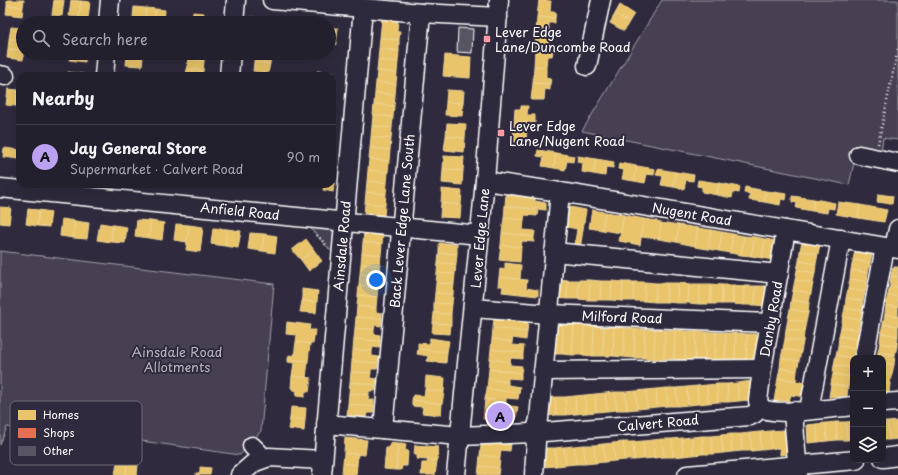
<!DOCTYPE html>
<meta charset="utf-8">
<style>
body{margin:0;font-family:"Playpen Sans",sans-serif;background:#2f2d3a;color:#f1f3f6}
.controls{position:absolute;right:12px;bottom:12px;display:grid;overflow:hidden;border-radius:8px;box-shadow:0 4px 16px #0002}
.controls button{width:36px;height:36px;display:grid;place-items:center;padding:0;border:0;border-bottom:1px solid #403e4a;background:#23202e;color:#f1f3f6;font:20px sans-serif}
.you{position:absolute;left:376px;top:280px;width:14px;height:14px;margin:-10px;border:3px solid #fff;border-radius:50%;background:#1a73e8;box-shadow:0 0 0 6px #1a73e833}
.badge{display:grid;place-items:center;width:26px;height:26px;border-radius:50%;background:#bca0f2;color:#111;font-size:13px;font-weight:700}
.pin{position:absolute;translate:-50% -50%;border:2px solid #fff;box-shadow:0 1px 4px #0006}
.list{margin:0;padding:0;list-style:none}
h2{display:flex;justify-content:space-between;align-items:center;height:52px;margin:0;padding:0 16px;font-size:17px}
h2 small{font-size:13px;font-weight:400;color:#a3a3aa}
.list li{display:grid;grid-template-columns:26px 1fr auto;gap:12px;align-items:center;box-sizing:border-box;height:64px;padding:0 16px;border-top:1px solid #403e4a}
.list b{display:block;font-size:15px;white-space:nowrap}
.list p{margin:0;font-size:13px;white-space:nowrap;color:#a3a3aa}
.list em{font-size:13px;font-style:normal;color:#a3a3aa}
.icon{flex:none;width:22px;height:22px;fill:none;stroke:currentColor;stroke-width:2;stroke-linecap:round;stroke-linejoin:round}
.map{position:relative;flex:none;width:898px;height:475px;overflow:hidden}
.search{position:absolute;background:#23202e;box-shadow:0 4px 16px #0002;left:16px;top:16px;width:320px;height:44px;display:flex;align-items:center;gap:10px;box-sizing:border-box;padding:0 14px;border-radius:22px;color:#a3a3aa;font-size:15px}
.panel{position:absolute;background:#23202e;box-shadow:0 4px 16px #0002;left:16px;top:72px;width:320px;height:116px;border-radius:12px}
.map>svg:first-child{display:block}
</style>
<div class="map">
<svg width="898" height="475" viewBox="0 0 898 475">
<rect width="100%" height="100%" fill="#2f2a3d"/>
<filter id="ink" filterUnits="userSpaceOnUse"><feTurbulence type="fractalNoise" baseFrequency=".025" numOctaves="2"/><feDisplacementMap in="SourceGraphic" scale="8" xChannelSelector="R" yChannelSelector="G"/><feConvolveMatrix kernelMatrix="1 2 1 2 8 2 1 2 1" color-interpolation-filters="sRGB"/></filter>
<g filter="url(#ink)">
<g fill="#464152" stroke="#a2a0a8">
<path d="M662,0H898V140L883,138L881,151L858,146L849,185L582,131Z"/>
<path d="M301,218L344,222L340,261Z"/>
<path d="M0,251L274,284L261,431L240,455L113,437L7,427L0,445Z"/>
</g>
<g fill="#e9c46a" stroke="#f0d697">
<path d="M7,0H24L23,7L7,5Z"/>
<path d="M54,0H64L62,16L52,15Z"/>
<path d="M71,0L81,1L79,17L69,16Z"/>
<path d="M539,0L551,1L550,12H556L555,18L537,17Z"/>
<path d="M81,1L90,2L88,18L79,17Z"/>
<path d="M7,5L23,7L22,16L6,14Z"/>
<path d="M620,5L634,14L629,22L615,14Z"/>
<path d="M134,7L146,8L145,18L133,17Z"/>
<path d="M146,8L156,9L154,23H144Z"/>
<path d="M156,9L165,10L164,23H154Z"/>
<path d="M193,12L204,13L203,23H192Z"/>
<path d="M615,14L629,22L624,31L610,23Z"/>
<path d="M251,17L261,18V23H250Z"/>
<path d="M537,17L555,18V23H549V34L536,33Z"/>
<path d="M382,18L398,20L397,31H400L399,40L380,38Z"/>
<path d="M11,27L21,28L20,40L9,39Z"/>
<path d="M329,28H338L336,45L329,44Z"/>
<path d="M536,33L549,34L548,45H553V51L535,50Z"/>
<path d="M380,38L399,40V51L379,49Z"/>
<path d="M9,39L23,40V50L8,49Z"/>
<path d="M8,49L23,50V53H24L23,60L7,58Z"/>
<path d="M379,49L399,51L398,62L378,60Z"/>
<path d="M535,50L553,51L552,56H547L546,67L534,66Z"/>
<path d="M70,53H86L85,62L69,60Z"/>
<path d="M127,53H143V57L127,55Z"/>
<path d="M195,53H205L204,61L194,60Z"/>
<path d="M255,53H269L271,54L270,64L254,62Z"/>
<path d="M127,55L143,57L142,66L126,65Z"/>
<path d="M445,55L471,57L470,78L443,76Z"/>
<path d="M188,59L204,61L203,71L187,69Z"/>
<path d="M378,60L398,62L397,73L377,71Z"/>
<path d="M254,62L270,64L268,73L253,71Z"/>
<path d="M534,66L546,67V78L551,79L550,84L533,83Z"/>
<path d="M187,69L203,71L202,76H186Z"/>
<path d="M317,71L333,73L332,82V76H317Z"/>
<path d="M377,71L397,73L396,84L376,82Z"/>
<path d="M68,72L84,74V76H68Z"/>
<path d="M376,82L396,84L395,95L375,93Z"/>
<path d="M533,83L550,84V90L545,89L544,100H531Z"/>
<path d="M8,89L18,90L16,106L6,105Z"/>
<path d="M18,90H20V106H16Z"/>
<path d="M447,90L464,91L463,103L446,102Z"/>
<path d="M375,93L395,95L394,106L374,104Z"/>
<path d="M446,102L463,103L462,116L445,115Z"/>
<path d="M374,104L394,106L393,117L373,115Z"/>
<path d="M521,106H528L527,115H535V123L514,122L515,109H521Z"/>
<path d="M373,115L393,117L392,128L372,126Z"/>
<path d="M514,122H527L526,142H513Z"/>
<path d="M447,123L466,124L465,138L446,136Z"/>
<path d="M372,126L392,128L391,139L371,137Z"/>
<path d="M446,136L465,138L464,152L444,150Z"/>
<path d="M371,137L391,139L390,150L370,148Z"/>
<path d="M4,148L20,150L19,159L3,157Z"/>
<path d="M370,148L390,150L389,161L369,159Z"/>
<path d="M538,150L556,153L554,168L542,166L544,157L537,156Z"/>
<path d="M556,153L574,156L573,162L567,161L565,170L554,168Z"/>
<path d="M444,156L464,157L463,171L443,169Z"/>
<path d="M578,156L596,159L593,174L582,172L583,163L577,162Z"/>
<path d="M369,159L389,161L388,172L368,170Z"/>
<path d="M596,159L614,162L613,168L606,167L605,176L593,174Z"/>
<path d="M619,163L637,166L634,181L622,179L624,170L618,169Z"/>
<path d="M637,166L655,169L654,175L647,174L645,183L634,181Z"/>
<path d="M443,169L463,171L462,185L442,183Z"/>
<path d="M658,169L676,172L673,187L661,185L663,176L656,175Z"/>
<path d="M368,170L388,172L387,183L367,181Z"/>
<path d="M676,172L694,175L693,181L686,180L684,189L673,187Z"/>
<path d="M332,175L335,176L333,192L323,190L324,184H332Z"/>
<path d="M698,180L719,183L717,195L702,192V187L697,186Z"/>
<path d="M367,181L387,183L386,194L366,192Z"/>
<path d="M719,183L740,187L739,193L733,192L732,198L717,195Z"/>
<path d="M745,187L766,191L764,202L749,200L750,194L744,193Z"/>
<path d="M442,189L462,191L461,205L441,203Z"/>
<path d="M766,191L787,194L786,200L781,199L780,205L764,202Z"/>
<path d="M366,192L386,194L385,205L365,203Z"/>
<path d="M506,193L535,198V201L546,203V210L505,206Z"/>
<path d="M878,194L893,196L892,204L877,202Z"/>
<path d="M792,196L814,199L812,211L796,208L797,203L792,202Z"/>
<path d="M814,199L835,203L834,209L828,208L827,213L812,211Z"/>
<path d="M838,202L860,205L858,218L836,214Z"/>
<path d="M365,203L385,205L384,216L364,214Z"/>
<path d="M441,203L461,205L460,218L440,217Z"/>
<path d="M860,205L887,210L884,222L858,218Z"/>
<path d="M505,206L538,210L537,216L525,215L524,220L504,218Z"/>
<path d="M565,206L586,210L580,249L574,248L577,229L562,226Z"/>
<path d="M0,207L11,208L9,224L0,223Z"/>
<path d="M28,209L39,210L37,226L26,224Z"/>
<path d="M39,210L51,212L49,227L37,226Z"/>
<path d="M592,210L605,212L602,230L589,228Z"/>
<path d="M605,212L624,215L621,233L602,230Z"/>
<path d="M624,215L644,219L640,245L619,241Z"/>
<path d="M504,218L524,220L523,230L535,231L534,237L502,233Z"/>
<path d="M62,219L75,221L73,238L60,236Z"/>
<path d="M644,219L657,221V222L661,223L659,239L641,237Z"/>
<path d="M137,220L151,221L149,238L135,236Z"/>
<path d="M75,221L89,223L87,239L73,238Z"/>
<path d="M151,221L164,223L162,240L149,238Z"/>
<path d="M100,223L113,225L111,242L97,240Z"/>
<path d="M661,223L666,224V223L679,225L676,242L659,239Z"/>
<path d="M176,224L189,225L187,242L174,240Z"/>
<path d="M113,225L127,227L125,243L111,242Z"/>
<path d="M189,225L203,227L200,252L186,250Z"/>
<path d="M679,225L698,228L695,246L676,242Z"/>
<path d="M213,228L227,229L225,246L211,244Z"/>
<path d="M698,228L711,230L708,249L695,247Z"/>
<path d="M227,229L241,231L238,248L225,246Z"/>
<path d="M711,230L722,232L719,251L708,249Z"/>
<path d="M364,232L383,234L382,244L363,242Z"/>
<path d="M722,232L733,234L730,253L719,251Z"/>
<path d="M250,233L264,234L262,251L248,249Z"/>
<path d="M502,233L534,237V242L522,241L521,247L501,245Z"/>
<path d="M264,234L277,236L275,253L262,251Z"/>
<path d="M733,234L744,236L741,255L730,253Z"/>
<path d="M744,236L755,237L751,256L741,255Z"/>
<path d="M755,237L765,239L762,258L751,256Z"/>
<path d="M306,239L314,250L301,260L292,250Z"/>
<path d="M765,239L776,241L773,260L762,258Z"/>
<path d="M802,241L820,244L818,254L800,251Z"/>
<path d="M363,242L382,244L381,255L362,253Z"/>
<path d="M439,243L457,244V254L439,253Z"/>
<path d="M501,245L521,247L520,262L499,260Z"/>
<path d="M314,250L322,261L309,271L301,260Z"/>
<path d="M800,251L818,254L816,264L799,261Z"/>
<path d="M855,251L872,254L870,263L853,260Z"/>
<path d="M362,253L381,255L380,265L361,264Z"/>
<path d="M439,253L457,254L456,264L438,263Z"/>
<path d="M853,260L870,263L868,273L851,270Z"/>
<path d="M799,261L816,264L815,273L797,270Z"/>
<path d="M438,263L456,264L455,274L437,273Z"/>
<path d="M505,263L521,265L520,280L499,277L500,269L505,270Z"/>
<path d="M361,264L380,265L379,276L360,274Z"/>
<path d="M893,267H898V277L891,276Z"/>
<path d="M797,270L815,273L813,283L795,280Z"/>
<path d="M851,270L868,273L867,282L850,279Z"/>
<path d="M437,273L455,274L454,284L436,283Z"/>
<path d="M360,274L379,276L378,287L359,285Z"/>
<path d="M891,276L898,277V287L890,286Z"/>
<path d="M499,277L527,280L526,288L538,290V296L502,292L503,286H498Z"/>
<path d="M558,279L568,280L567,299L556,298Z"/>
<path d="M850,279L867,282L865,292L848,289Z"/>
<path d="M568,280H579L578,299H567Z"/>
<path d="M579,280H590L589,300L578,299Z"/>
<path d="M590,280L601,281L600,300H589Z"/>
<path d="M795,280L813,283L811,293L793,290Z"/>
<path d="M601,281H612L611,300H600Z"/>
<path d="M612,281L623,282L622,301L611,300Z"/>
<path d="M623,282H634L633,301H622Z"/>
<path d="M634,282H645L644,301H633Z"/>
<path d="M645,282L656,283L655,302L644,301Z"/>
<path d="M436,283L454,284L453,294L435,293Z"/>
<path d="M656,283H667V302H655Z"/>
<path d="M667,283H678L677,303L667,302Z"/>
<path d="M678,283L689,284L688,303H677Z"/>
<path d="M689,284H700L699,304L688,303Z"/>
<path d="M700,284H711V304H699Z"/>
<path d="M711,284L722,285V304H711Z"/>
<path d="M359,285L378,287L377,297L358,295Z"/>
<rect x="722" y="285" width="11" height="19"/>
<path d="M733,285L744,286V305L733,304Z"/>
<path d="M744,286H756L755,305H744Z"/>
<path d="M756,286H769L765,306L755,305Z"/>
<path d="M890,286L898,287V297L888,295Z"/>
<path d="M302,289L318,291L317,302L302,301Z"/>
<path d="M848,289L865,292L863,301L846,298Z"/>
<path d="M793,290L811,293L809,303L791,300Z"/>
<path d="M435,293L453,294L452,304L434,303Z"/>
<path d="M358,295L377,297L376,308L357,306Z"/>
<path d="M888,295L898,297V307L886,305Z"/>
<path d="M846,298L863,301L862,311L845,308Z"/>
<path d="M791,300L809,303L808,313L790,309Z"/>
<path d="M302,301L317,302L316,313L300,312Z"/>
<path d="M434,303L452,304L451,314L434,313Z"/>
<path d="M886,305L898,307V317L885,314Z"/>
<path d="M357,306L376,308V312L382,313V319L356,317Z"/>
<path d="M845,308L862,311L860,320L843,317Z"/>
<path d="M790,309L808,313L806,322L788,319Z"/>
<path d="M434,313L451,314V324L433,323Z"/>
<path d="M885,314L898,317V326L883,324Z"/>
<path d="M356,317L382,319L381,326L375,325L374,330L355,328Z"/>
<path d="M843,317L860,320L858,330L841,327Z"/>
<path d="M494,319L528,322L527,332L493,328Z"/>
<path d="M788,319L806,322L804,332L786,329Z"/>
<path d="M287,322L310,325L309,330H315L313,344L296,342L297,335L286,334Z"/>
<path d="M433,323L451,324L450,334L432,333Z"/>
<path d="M553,324L563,325L562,354H552Z"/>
<path d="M883,324L898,326V336L881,333Z"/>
<path d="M563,325H574L572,355L562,354Z"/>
<path d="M574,325L584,326L583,355H572Z"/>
<path d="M584,326H594L593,356L583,355Z"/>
<path d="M594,326L604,327L603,356H593Z"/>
<path d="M604,327H614L613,356H603Z"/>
<path d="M614,327L625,328L623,357L613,356Z"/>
<path d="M841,327L858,330L857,339L839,336Z"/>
<path d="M355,328L374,330V334L380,335V341L354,339Z"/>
<path d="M493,328L527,332L526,340L513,338L512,342L492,339Z"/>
<path d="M625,328L635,329L634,358L623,357Z"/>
<path d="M635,329H645L644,358H634Z"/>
<path d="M645,329H655L654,359L644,358Z"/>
<path d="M655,329L665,330L664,359H654Z"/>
<path d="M786,329L804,332L803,342L785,339Z"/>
<path d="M665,330H675L674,359H664Z"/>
<path d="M675,330L686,331L685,360L674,359Z"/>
<path d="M686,331H696L695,360H685Z"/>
<path d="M696,331L706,332L705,361L695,360Z"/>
<path d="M706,332H716L715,362L705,361Z"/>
<path d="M716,332L726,333L725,362H715Z"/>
<path d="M726,333H736L735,362H725Z"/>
<path d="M736,333L747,334L746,363L735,362Z"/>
<path d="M881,333L898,336L897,346L880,343Z"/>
<path d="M747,334H760L757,363H746Z"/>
<path d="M839,336L857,339L855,349L838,346Z"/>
<path d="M430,338L449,341L447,352L418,349V343L429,344Z"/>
<path d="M354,339L380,341L379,348L373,347L372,351L353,350Z"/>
<path d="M492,339L512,342V345L524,346L523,353L491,349Z"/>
<path d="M785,339L803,342L801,352L783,349Z"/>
<path d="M296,342L310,344L308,361L288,359L289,355L294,356Z"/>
<path d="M880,343L897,346L895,355L878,352Z"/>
<path d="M838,346L855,349L853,358L836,355Z"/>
<path d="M418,349L447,352L446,363L427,361L428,356L417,354Z"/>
<path d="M491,349L523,353V359L511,358L510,362L490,359Z"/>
<path d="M783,349L801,352L799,361L781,358Z"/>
<path d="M353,350L372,351V356L379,357L378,363L352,361Z"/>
<path d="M878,352L895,355L894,365L883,363V358H877Z"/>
<path d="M836,355L853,358L852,368L834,365Z"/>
<path d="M781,358L799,361L797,371L780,368Z"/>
<path d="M288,359L308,361L306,378L292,376L294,363L288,362Z"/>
<path d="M490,359L510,362V365L522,366L521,373L489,369Z"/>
<path d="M352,361L378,363L377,369H371V373L351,372Z"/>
<path d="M883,363L894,365L892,374L883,373Z"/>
<path d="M834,365L852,368L850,377L833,374Z"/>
<path d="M780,368L797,371L796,381L778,378Z"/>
<path d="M489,369L521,373V379L508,378V382L488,379Z"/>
<path d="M351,372L371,373L370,378L377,379L376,385L350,382Z"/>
<path d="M883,373L892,374L890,384L883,383Z"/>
<path d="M833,374L850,377L848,387L831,384Z"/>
<path d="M292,376L311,378L309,392L305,391V397L296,396L297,391L294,390L291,388Z"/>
<path d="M426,376L445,378L444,392L425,390Z"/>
<path d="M778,378L808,383L806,397L791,395L789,401H774Z"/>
<path d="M488,379L508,382V385L520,387L519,393L487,389Z"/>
<path d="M752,381L749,400L739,401L737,383Z"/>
<path d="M350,382L376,385L375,391H369V395L349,393Z"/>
<path d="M737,383L739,401L728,402L727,384Z"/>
<path d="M883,383L890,384L889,393H883Z"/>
<path d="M717,384L718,402L708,403L707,385Z"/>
<path d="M717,384H727L728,402H718Z"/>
<path d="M831,384L848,387L847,396L829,397Z"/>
<path d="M707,385L708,403L698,404L697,386Z"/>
<path d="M697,386L698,404L688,405L687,387Z"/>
<path d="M687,387L688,405L678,406L676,388Z"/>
<path d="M666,388H676L678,406H668Z"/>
<path d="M666,388L668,406L657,407L656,389Z"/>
<path d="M487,389L519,393L518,399L506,398V402L485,399Z"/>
<path d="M656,389L657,407L647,408L646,390Z"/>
<path d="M425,390L444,392L442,404L412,400L413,395L424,396Z"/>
<path d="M646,390L647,408L637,409L636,391Z"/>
<path d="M636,391L637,409L627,410L625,392Z"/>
<path d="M615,392L617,410L607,411L605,393Z"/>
<path d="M615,392H625L627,410H617Z"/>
<path d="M349,393L369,395L368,400H374V407L348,404Z"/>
<path d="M605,393L607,411L596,412L595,394Z"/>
<path d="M595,394L596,412L586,413L585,395Z"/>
<path d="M585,395L586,413L576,414L575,396Z"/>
<path d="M575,396L576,414L566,415L565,397Z"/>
<path d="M555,397L556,415L546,416L547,398Z"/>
<path d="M555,397H565L566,415H556Z"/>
<path d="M485,399L506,402L505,405L518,407L517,413L484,410Z"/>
<path d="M412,400L442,404L441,415L422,413L423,407L412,406Z"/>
<path d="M348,404L374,407L373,413H367L366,417L347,415Z"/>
<path d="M291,407L306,408L305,420L290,418Z"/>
<path d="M290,418L305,420L304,431L288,429Z"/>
<path d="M853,421V439L847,440L846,422Z"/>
<path d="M897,421L898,439L889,440L888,422Z"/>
<path d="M836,422L837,440L827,441L826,423Z"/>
<path d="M836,422H846L847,440H837Z"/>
<path d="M883,422H888L889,440H883Z"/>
<path d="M826,423L827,441L818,442L816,424Z"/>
<path d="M816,424L818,442L808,443L807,425Z"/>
<path d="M784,430L787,454L780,455V448L771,449L770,431Z"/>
<path d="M770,431L771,449L761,450L760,432Z"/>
<path d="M760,432L761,450L752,451L750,433Z"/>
<path d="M750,433L752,451H742L741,434Z"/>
<path d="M731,434L732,452L723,453L721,435Z"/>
<path d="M731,434H741L742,451L732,452Z"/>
<path d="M721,435L723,453L713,454L711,436Z"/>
<path d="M702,436H711L713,454H703Z"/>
<path d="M702,436L703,454L693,455L692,437Z"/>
<path d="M692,437L693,455L683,456L682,438Z"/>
<path d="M345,438L367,440L365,455L344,453Z"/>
<path d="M682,438L683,456L673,457L672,439Z"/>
<path d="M662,439L664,457L654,458L653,440Z"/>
<path d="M662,439H672L673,457H664Z"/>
<path d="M653,440L654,458L644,459L643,441Z"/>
<path d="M643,441L644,459L634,460L633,442Z"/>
<path d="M623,442H633L634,460H625Z"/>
<path d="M623,442L625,460L615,461L613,443Z"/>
<path d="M390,443L398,444L396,470L384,469L386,448H389Z"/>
<path d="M613,443L615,461L605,462L603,444Z"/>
<path d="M398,444H406L405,450L408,451L407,466H402L401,470H396Z"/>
<path d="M511,444L510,451L501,450L500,458L480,455L481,445Z"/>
<path d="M603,444L605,462L595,463L594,445Z"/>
<path d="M415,445L438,447L437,461L417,459V455H414Z"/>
<path d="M584,445L585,464H576L574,446Z"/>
<path d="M584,445H594L595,463L585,464Z"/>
<path d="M574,446L576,464L566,465L564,447Z"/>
<path d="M564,447L566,465L556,466L555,448Z"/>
<path d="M544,448H555L556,466L542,467Z"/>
<path d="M344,453L358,454L357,465L343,463Z"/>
<path d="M480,455L500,458L499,468L479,466Z"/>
<path d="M428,460L437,461L435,475H421L422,463H427Z"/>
<path d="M117,463L127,464L126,475H115Z"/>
<path d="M343,463L357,465L356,475L342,474Z"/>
<path d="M127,464L138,465L137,475H126Z"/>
<path d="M479,466L499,468L498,475H478Z"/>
<path d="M200,467L211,468L210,475H196V473H200Z"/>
</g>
<path fill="#e76f51" stroke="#ee9a85" d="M484,410L517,413L516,420L504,418V422L483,419Z"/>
<path fill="#595564" stroke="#fff" d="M458,28L473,29L472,53L457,52Z"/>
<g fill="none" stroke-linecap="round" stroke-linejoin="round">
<g stroke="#fff" stroke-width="21">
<g id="minor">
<path d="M272,0L421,13L498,17"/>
<path d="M108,23L110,0"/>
<path d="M234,23L236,0"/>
<path d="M587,66L601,0"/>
<path d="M0,75L5,76"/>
<path d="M104,76L106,53"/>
<path d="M229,76L231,53"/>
<path d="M859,155L898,163"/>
<path d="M485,181L560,192L898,249"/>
<path d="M0,188L480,235"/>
<path d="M894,248L898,229"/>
<path d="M554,252L779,274"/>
<path d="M473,308L549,314L770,323"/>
<path d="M864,358L885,247"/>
<path d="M543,371L762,369"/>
<path d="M883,403L898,402"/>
<path d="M761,408L758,401L762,369L786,230"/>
<path d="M761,408C776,417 833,408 853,406"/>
<path d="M809,410L841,239"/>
<path d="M793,411L798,475"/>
<path d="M326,424L460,436L531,433L750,416L754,414L761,408"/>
<path d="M383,429L421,13"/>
<path d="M531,433L536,430L539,419L560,192"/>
<path d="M531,433L536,442L534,475"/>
<path d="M252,446L259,453L261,458"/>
<path d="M883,458L898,456"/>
<path d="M240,475L255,462L269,457L322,460"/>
<path d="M322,475L363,8"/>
<path d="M456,475L485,181L499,0"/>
<path d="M687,475L856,460"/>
</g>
</g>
<g stroke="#fff" stroke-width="2.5" stroke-dasharray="1 3" stroke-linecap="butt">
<path d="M878,144L898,49"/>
<path d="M317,235L327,246"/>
</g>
<use href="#minor" stroke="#2f2a3d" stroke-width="18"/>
</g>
</g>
<g fill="#ff9aa2" stroke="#2f2a3d" stroke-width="1.5">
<rect x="483" y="35" width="8" height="8" rx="2"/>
<rect x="497" y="129" width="8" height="8" rx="2"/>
</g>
<g text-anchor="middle" stroke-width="4" stroke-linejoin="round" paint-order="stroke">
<g font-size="13" fill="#fff" stroke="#2f2a3d" text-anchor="start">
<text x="495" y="37">Lever Edge<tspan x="495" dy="15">Lane/Duncombe Road</tspan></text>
<text x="509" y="131">Lever Edge<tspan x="509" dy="15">Lane/Nugent Road</tspan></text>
</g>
<g font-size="13" fill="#fff" stroke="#2f2a3d">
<text transform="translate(240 211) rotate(6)" y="5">Anfield Road</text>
<text transform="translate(692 214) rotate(10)" y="5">Nugent Road</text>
<text transform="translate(402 221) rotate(-85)" y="5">Back Lever Edge Lane South</text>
<text transform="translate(480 238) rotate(-85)" y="5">Lever Edge Lane</text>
<text transform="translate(342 246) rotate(-85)" y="5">Ainsdale Road</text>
<text transform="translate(622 317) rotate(2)" y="5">Milford Road</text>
<text transform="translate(771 319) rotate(-80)" y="5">Danby Road</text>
<text transform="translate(658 423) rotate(-5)" y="5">Calvert Road</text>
</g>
<g font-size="13" fill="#b5b3ba" stroke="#2f2a3d">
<text x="177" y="357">Ainsdale Road<tspan x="177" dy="15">Allotments</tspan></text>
</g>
</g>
<rect x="10" y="401" width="132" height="64" rx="6" fill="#2f2a3d" stroke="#6d6a77" stroke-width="1"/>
<rect x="18" y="410" width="18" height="10" fill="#e9c46a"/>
<rect x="18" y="428" width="18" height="10" fill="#e76f51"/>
<rect x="18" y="446" width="18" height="10" fill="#595564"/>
<g font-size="11" fill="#fff">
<text x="43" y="419">Homes</text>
<text x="43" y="437">Shops</text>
<text x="43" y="455">Other</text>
</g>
</svg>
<div class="controls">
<button>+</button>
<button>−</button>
<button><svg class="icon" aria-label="layers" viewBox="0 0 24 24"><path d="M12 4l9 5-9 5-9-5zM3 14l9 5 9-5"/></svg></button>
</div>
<div class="you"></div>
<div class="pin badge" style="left:500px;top:416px">A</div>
<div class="search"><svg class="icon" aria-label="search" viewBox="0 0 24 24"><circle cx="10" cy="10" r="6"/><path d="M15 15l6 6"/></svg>Search here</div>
<section class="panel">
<h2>Nearby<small></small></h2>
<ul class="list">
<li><span class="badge">A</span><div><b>Jay General Store</b><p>Supermarket · Calvert Road</p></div><em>90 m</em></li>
</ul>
</section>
</div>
